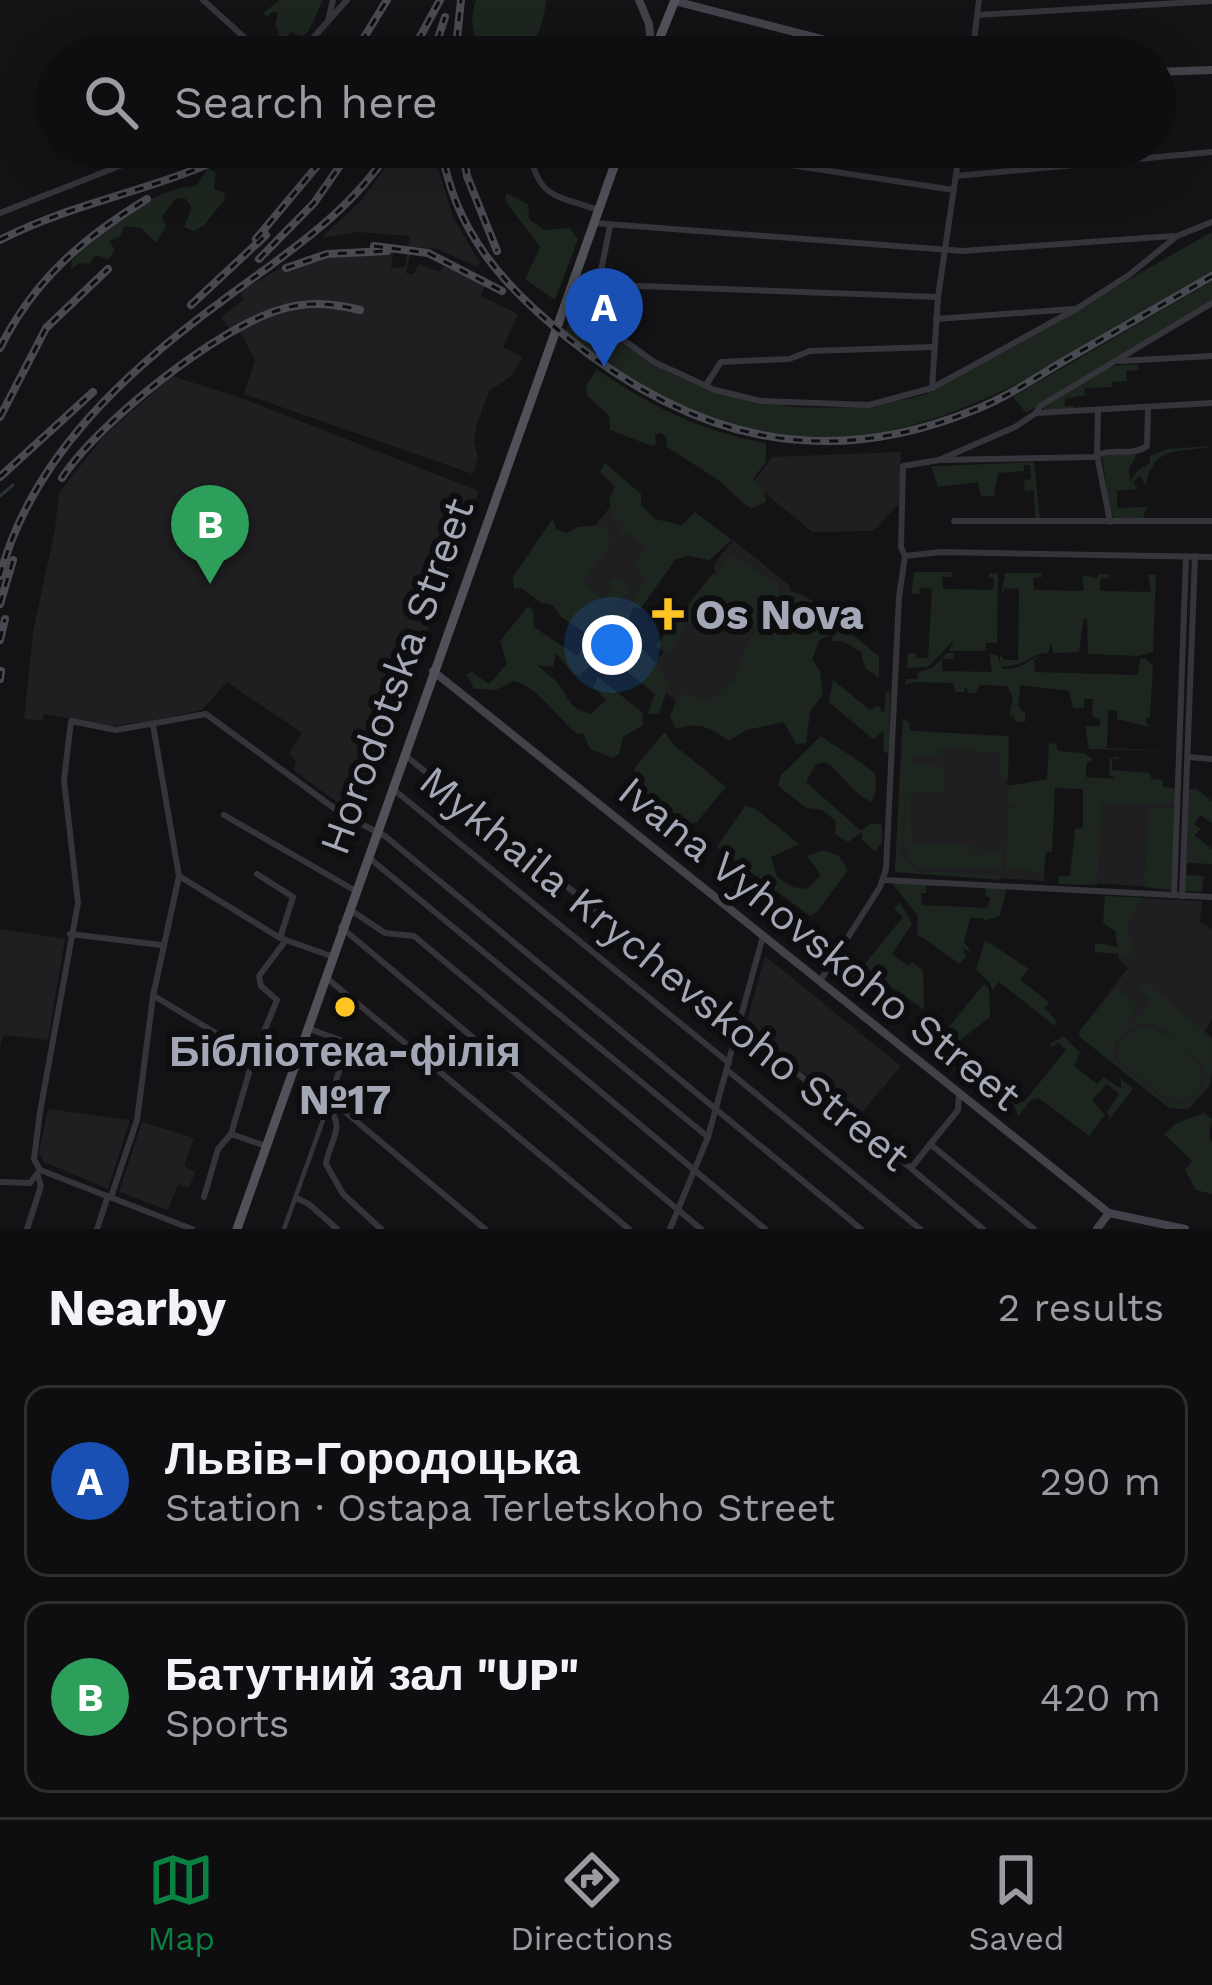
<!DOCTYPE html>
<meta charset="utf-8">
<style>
body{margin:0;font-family:"Work Sans",sans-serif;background:#171719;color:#f1f3f6}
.you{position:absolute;left:612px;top:645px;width:42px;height:42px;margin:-30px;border:9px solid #fff;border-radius:50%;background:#1a73e8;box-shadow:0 0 0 18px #1a73e833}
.badge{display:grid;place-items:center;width:78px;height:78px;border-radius:50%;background:#0b8043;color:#fff;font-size:39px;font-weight:700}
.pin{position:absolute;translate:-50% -99px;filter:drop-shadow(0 3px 6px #0008)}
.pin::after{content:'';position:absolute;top:63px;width:42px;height:36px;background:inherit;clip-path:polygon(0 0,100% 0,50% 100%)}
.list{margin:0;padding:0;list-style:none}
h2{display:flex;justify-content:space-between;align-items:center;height:156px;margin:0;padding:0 48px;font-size:51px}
h2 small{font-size:39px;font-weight:400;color:#9b9c9f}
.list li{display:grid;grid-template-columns:78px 1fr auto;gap:36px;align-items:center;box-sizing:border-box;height:192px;margin:0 24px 24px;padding:0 24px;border:3px solid #2e2e30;border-radius:24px}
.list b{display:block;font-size:45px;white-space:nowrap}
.list p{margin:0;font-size:39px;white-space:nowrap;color:#9b9c9f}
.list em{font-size:39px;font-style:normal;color:#9b9c9f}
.icon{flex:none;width:66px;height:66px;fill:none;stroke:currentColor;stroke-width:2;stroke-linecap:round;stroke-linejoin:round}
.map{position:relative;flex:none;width:1212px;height:1229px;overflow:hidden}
.search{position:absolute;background:#0e0e10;box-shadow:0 12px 48px #0002;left:36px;right:36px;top:36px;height:132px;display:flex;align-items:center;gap:30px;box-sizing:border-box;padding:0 42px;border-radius:66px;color:#9b9c9f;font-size:45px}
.sheet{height:588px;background:#0e0e10}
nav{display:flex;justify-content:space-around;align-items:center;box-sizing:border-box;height:168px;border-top:3px solid #2e2e30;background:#0e0e10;font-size:33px;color:#9b9c9f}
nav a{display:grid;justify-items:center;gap:6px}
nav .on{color:#0b8043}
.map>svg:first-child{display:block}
</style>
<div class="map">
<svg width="1212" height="1229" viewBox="0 0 1212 1229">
<rect width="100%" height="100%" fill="#131315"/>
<g fill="#1f1f22">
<path d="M400,147H432L453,217L480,263L477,267L438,249L412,247L406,273L413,274L419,264L439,272L444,266L485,286L481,296L518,314L503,347L523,357L510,377L489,391L477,424L474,441L478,458L473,474L244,394L255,360L241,333L234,336L221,317L244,299L240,292L286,265L311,255L347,249H394L391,268L405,267L410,236L358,232L321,238L361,201Z"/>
<path d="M172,376L244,399L479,491L360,813L355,815L293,770L296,762L289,753L302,733L227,682L202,710L155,720L113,726L44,714L43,721L24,719L33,632L55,529L59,493L104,436Z"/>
<path d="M901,452L899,504L873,531L812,532L753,483L772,457Z"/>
<path d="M610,507L674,559L619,626L555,574Z"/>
<path d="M733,540L789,585L794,599L730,725L711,731L645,675L716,587L714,564Z"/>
<path d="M902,730L1007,736V785L1048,789L1044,881L895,872Z"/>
<path d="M1087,782L1176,788L1172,873L1154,887L1078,882Z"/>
<path d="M1105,896L1202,901L1200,922L1212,929V1019L1205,1031L1212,1038V1074L1210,1085L1188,1109L1169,1108L1080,1037L1079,1032L1128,968L1118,958L1122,935Z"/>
<path d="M0,929L65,939L48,1040L3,1035L0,1049Z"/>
<path d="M765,956L901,1066L857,1118L746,1025Z"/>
<path d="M48,1109L130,1120L108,1189L44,1162L39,1152Z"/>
<path d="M142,1122L194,1138L184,1166L195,1172L189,1188L178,1184L168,1210L119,1192Z"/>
</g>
<g fill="#1d251f" fill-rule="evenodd">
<path d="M280,0H323L308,32L302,36L290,32L280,49L274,44L279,33L275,25L278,13L274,11L267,16L263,13Z"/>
<path d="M476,0H546C538,91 454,66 476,0Z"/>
<path d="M208,168L216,173L214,189L224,193L225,199L204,225L194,231L184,227L192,208L186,199L176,198L162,216L166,227L156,243L141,228L124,226L121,236L109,241L115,250L109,259L95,255L89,264L79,263L71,270L72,260C106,231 149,188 196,186Z"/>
<path d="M506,193L528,204L529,219L544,230L569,228L578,239L555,300L525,279L540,247L506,202Z"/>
<path d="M1212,232V272C1039,371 869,506 662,401C627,383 596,358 565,333L573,310C601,325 623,346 650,362C731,411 837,419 927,394Z"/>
<path d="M1212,281V301L1111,366L1138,364L1139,370L1126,371L1127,381L1112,382V387L1084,388L1085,395L1065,399V406H1074V409L1045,411L1043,405L1078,382L1026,413L1013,397Z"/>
<path d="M597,369C649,406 702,432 766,443V462L753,479L764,492L766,502L752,508L747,506L718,480L667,447L666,437L661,433L655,435L656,444L652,446L610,430L609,415L587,396L586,386Z"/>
<path d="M1212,446C1182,454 1154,442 1146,486L1140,475L1133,482L1138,489L1117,491V508L1147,507L1143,518H1115L1110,514L1102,455L1137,454L1129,469L1130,482L1138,470L1150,463V456L1168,449Z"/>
<path d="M1034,462L1040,519L1035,518L1034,490L1025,491L1024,480L1031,479L1030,465H1024V471L998,473L994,496H981L978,482L938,487L931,466L915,467Z"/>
<path d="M605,463L641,494V505L655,519L682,525L695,512L732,540L709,560L689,556L676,559L640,609L630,604L646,579L634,564L646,548L627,532L621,539L623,523L613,520L609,500L615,486L600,472Z"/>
<path d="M553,518L556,529L566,533L578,527L602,525L610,533L608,550L592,566L584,583L603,599L612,590L609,583L614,578L631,589L616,604L632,611L624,632L650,656L669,684L659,713L647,714L655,694L619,665L589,667L580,675L573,674L556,653L553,667L537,665C544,672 556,679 561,688C572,704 570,708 591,714L606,700L593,687L598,677L643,713V725L623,737L619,754L613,758L590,749L583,733L577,734C559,720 535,683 512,681C495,693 493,689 474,689L466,674L472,672L489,684L507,664L500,641L528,606L533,611L534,627L577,656L586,643L584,632L561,617L553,605L541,603L521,588L514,589L513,577Z"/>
<path d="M735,556L777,584L781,595L784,589C806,595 828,606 833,630L836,622L879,656V678L865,668L861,652L844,642L832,641L833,635L820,639L812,659L820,671L823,694L810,712L806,743L796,744L784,722L746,730L729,741C711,728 698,721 676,729L670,717L679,693L709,702L737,677L740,661L756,629L713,595L667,653L656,646L713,573L716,577L726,559Z"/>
<path d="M914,572H952L951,577H942L943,589L993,590L994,578L989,577V573L998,574L997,643H986L985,651H949L954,640L928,667L907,668L908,653H916V658H928L932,589L920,588L919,594H911Z"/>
<path d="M1005,573H1042V577L1033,578L1034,590L1084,591L1082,575L1097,578L1098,574H1109V578L1100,579V591L1151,592L1148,575H1156L1153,652L1139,656L1088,654L1087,619L1084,618L1079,652L1054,653L1051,644L1048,653C1027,654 1027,668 1000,666V655L1005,660H1018L1019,589L1005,588L1001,596Z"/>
<path d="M947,653H954V659H942V671L992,672L989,654L997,655L1002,669C1027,669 1027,658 1042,656L1034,660L1035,672L1138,675L1140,659H1146L1153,666L1150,717L1145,720L1149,727L1117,719V710H1108L1107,748L1177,751L1089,749L1085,726H1100V719L1092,716L1093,699H1084V708H1073L1069,691L1020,685L1018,706L1025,713V722H1016L1013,715L1009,718L1013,697L1007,686L980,685L976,693H968L966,686L964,692H956L953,683L915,682L905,685L906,679H917L918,672L932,668Z"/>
<path d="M833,680L870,710L878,705L884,714L886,692L890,691L889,754L883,751L884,731L873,739L829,702Z"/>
<path d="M903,719L909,722L910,731L1009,737L1008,779H1001L1000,752L940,749L939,755H913V765L944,767L943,792L911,791V842L983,847L978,853L948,854L978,855L997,852L998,848L1002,852L1001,870L919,868C895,852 907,820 906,795L900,854L917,871L997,875L1001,880L895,872Z"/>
<path d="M665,732L674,745L726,787L696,823H682L630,780L636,766Z"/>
<path d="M821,736C839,749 858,759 875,774L876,790L872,802C851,793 844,775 826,762L816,764L806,782L861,831L871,823L882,825V843L875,851L862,840V832L848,842L835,834L836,821L822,810L807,808L778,786L781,775Z"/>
<path d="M1049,743L1056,744L1058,751L1084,753L1093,760L1086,764V777L1116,779L1109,774L1110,759L1119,756V759H1112V770L1149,773L1152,779L1163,780V787L1176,788V804L1102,802L1097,885L1059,884V876H1070L1075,829L1083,828V789L1055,788L1052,852H1046L1043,872L1006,869L1008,807L1018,810L1017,805H1008L1009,786L1047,779Z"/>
<path d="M1188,789H1196L1212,801V823L1200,815L1194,824L1201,829L1194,835L1212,849V864L1187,863L1186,875L1204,876L1202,892L1183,891Z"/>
<path d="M745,806L756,809L799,844L771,857L777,877L792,887L807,889L821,875L807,856L824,850L839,856L848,870L817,912L810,916L717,847Z"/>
<path d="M1149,807L1175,808L1171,890L1144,887Z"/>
<path d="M892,883H927L926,893H921L922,905L987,908L991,898L985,896L986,887L1007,888L1000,916L984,921V918H970L964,943L974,954L962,947L966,956L960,964L917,934L918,916Z"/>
<path d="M1105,896L1143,898L1127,923L1133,951L1127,959L1120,954L1095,952V943L1118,947L1115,931L1103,923Z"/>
<path d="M900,902L912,924L892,954L909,966L912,962L923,970L924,1010L867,970L855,984L867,973L875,978L872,982L867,979L860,988L890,1012L887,1015L832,972L843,953L859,971L903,917L894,909Z"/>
<path d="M985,940L1029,969L1020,980L1049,1002L1045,1008L1056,1021L1055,1026L999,982L992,991L990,983L976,970Z"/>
<path d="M1145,982L1212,1038L1210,1085L1188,1109L1169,1108L1080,1037L1079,1032L1116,988L1138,1006L1127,1020L1132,1025L1152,1001L1138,989ZM1150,1023L1163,1029L1204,1066L1203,1088L1187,1105L1167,1102L1114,1060C1111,1037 1128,1024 1150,1023Z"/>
<path d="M984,984L989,989L990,1017L959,1041H952L956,1045L949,1046L943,1054L972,1078L968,1082L935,1055L936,1052L932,1053L917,1040L929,1024L940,1038Z"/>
<path d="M1141,1027C1164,1027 1199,1055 1203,1078C1188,1131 1141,1078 1118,1059L1119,1040Z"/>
<path d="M1064,1036L1080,1053L1074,1066L1097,1084L1104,1077L1121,1089V1080L1112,1071L1133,1089L1110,1119L1107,1112L1119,1094L1107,1084L1092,1100L1105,1115L1089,1136L1039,1098L1031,1100L1018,1116L1010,1094L1013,1089L1017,1091L1013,1097L1023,1103L1066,1050L1058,1042L1053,1047L1050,1044Z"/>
<path d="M1204,1113L1212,1119L1209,1139L1212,1142V1194L1196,1190L1185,1170L1192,1161L1164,1134L1175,1124Z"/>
</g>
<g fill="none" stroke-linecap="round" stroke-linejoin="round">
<path stroke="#293139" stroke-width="3" d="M0,496L13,485"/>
<path stroke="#34343a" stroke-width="4.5" d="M284,1229L327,1109"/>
<g stroke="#34343a" stroke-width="6">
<path d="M203,0L266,57"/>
<path d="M977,15L1212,1"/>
<path d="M972,57L979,0"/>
<path d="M528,147C539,199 552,194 598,210"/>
<path d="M672,147L954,190"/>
<path d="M956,176L1212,152"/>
<path d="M594,223L963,251L1173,236"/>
<path d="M599,281L610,226"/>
<path d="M938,297L584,284L578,307L654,362L715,390L761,401L869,405L932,388L1076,309L1129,275L1177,236L1212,222"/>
<path d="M936,319L1073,309"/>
<path d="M1120,361L1212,356"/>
<path d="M706,385L721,362L789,359L810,351L933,347"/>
<path d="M932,388L938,297L960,147"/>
<path d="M1098,410L1097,455L1110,522"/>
<path d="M1036,413L1040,406L1212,303"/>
<path d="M939,460L1015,427L1036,413L1212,403"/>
<path d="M954,521H1212"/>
<path d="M905,556L901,547L903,466L939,460L1094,457C1110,446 1131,458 1147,446L1148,408"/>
<path d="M406,756L818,1090L983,1229"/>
<path d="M1189,757L1212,759"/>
<path d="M393,789L729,1063"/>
<path d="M224,815L354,890"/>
<path d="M368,857L708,1137"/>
<path d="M257,874L293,897L280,938"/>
<path d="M179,876L280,938L331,956"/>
<path d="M883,880L1212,897"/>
<path d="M1174,895L1186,556"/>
<path d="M1182,896L1195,556"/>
<path d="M349,909L385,933L414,936L765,1229"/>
<path d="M341,927L701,1229"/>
<path d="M70,934L161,945"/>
<path d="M328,979L629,1229"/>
<path d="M154,996L254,1056"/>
<path d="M307,1028L348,1043L327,1109C348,1124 328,1144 326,1164L343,1194L381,1229"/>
<path d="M727,1070L920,1229"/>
<path d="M331,1100L485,1229"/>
<path d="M231,1134L266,1146"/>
<path d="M930,1144L1034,1229"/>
<path d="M911,1168L958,1110L959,1093"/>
<path d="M40,1170L192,1229"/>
<path d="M0,1182L30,1183L40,1170L34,1159L40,1112L78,903L64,780L71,721L116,730L206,714L342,814L385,836L861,1229"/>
<path d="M111,1197L137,1120L153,996L179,876L153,725"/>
<path d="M204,1197L218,1149L231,1134L254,1056L277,1000L261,986L259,976L286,940"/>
<path d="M296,1198L309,1204L337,1229"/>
<path d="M27,1229L41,1186L38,1176"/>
<path d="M97,1229L108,1196"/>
</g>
<g stroke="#34343a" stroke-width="6">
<path d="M328,21L333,0"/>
<path d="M296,57L347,0"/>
<path d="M0,213L168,147"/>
<path d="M820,981L880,887L886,869L899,597L905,556L941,552L1212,557"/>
<path d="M670,1229L708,1137L763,936"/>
</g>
<g stroke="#42434a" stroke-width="8">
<path d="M639,0L649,24L652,55"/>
<path d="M674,1L892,57"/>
<path d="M1155,72L1212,70"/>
<path d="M433,671L1109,1213L1185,1229"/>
<path d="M1097,1229L1109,1213"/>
</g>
<g stroke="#505159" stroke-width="9">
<path d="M652,57L675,0"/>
<path d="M237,1229L621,147"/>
</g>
<g stroke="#494a51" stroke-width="8">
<g id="rail">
<path d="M352,57L387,0"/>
<path d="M409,57L440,0"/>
<path d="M432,57L445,17"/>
<path d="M455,57L461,0"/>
<path d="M441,147C454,231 504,287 568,338C692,438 822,472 974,410C1005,398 1034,379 1062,362C1112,333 1162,305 1212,276"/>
<path d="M462,147L467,176L497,251"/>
<path d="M256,239L333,147"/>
<path d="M0,240C77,200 167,189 244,147"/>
<path d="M374,246L428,253L502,291"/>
<path d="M259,259L314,203L353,147"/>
<path d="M286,268L327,254L387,251"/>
<path d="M191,305L266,235"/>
<path d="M0,348C34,280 83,238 147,199"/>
<path d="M0,417L46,328L108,269"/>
<path d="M0,477L93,392"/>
<path d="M62,478C98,423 216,329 279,310C306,301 332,303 360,310"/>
<path d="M0,576C31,458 126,371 222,301C286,253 348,216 392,147"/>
<path d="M0,604L13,560"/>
<path d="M0,640L5,619"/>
<path d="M0,679L1,671"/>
</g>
</g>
<use href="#rail" stroke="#0e0e10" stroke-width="3" stroke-dasharray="9" stroke-linecap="butt"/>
</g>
<g fill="#fcc524" stroke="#0e0e10" stroke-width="4.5">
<path d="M662 596h12v12h12v12h-12v12h-12v-12h-12v-12h12z"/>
<circle cx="345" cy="1007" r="12"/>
</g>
<g text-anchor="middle" stroke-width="12" stroke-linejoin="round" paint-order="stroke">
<g font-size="42" font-weight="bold" fill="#a4a8b6" stroke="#0e0e10" text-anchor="start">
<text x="695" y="629">Os Nova</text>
<text x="345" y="1066" text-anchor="middle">Бібліотека-філія<tspan x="345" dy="48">№17</tspan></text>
</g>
<g font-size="42" fill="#a4a8b6" stroke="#0e0e10">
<text transform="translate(396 676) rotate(-70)" y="15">Horodotska Street</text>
<text transform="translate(820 943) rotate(39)" y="15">Ivana Vyhovskoho Street</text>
<text transform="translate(665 968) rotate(39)" y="15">Mykhaila Krychevskoho Street</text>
</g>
</g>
</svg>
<div class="you"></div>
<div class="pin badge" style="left:604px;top:367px;background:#1a4fb4">A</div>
<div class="pin badge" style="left:210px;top:584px;background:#2e9e5b">B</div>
<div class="search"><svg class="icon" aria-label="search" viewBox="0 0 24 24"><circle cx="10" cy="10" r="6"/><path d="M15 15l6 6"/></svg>Search here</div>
</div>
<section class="sheet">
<h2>Nearby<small>2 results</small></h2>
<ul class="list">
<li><span class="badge" style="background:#1a4fb4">A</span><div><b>Львів-Городоцька</b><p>Station · Ostapa Terletskoho Street</p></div><em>290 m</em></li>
<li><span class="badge" style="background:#2e9e5b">B</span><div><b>Батутний зал &quot;UP&quot;</b><p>Sports</p></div><em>420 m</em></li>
</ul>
</section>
<nav>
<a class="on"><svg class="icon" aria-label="map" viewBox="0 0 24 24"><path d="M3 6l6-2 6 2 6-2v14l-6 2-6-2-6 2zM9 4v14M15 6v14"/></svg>Map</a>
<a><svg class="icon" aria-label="directions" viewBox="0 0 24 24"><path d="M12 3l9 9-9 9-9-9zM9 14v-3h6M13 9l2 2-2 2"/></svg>Directions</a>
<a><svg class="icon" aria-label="saved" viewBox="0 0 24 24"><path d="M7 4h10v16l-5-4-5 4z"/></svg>Saved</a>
</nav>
